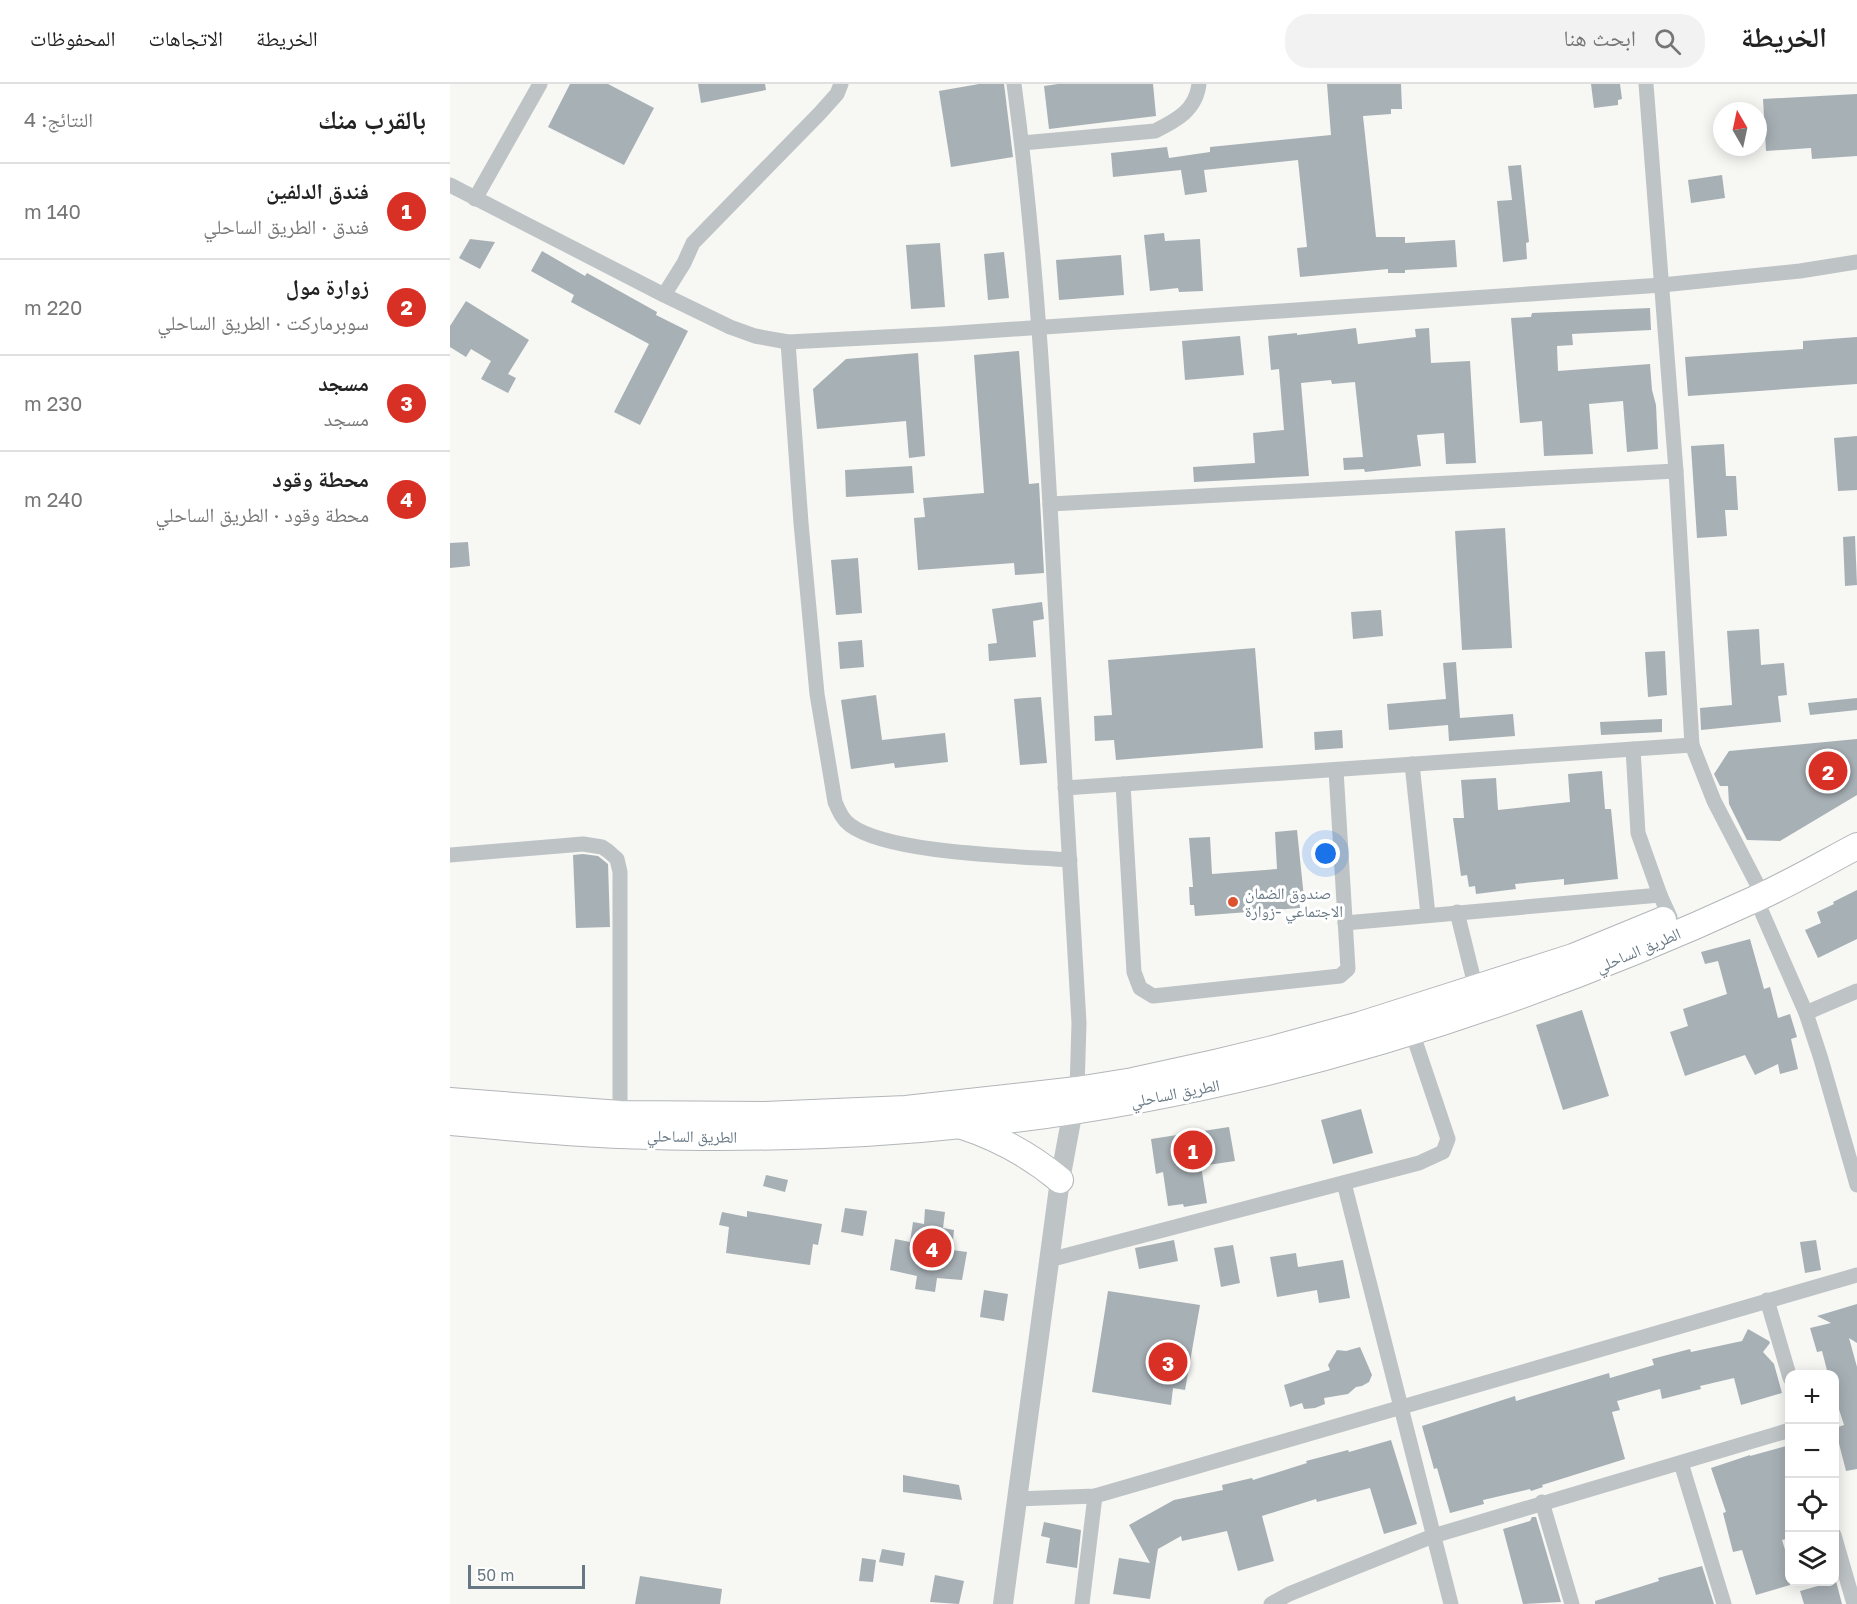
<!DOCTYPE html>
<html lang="ar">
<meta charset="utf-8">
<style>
body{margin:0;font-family:"Golos Text","Noto Naskh Arabic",sans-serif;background:#f2f2f2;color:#222;direction:rtl}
.controls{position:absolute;right:18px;bottom:18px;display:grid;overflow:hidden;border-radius:12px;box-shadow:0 3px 15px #0003}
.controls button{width:54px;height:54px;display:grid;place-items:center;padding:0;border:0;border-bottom:2px solid #e0e0e0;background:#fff;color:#222;font:30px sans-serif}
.compass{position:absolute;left:1263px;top:18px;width:54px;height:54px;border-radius:50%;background:#fff;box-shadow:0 3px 15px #0003;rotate:351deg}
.scale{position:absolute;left:18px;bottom:15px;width:117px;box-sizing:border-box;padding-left:6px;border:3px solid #677884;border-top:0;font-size:16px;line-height:21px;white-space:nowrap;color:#677884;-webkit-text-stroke:4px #fff;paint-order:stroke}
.you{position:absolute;left:876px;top:770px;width:21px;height:21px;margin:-15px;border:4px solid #fff;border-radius:50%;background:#1a73e8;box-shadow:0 0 0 9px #1a73e833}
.badge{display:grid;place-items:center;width:39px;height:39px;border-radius:50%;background:#d93025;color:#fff;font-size:20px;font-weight:700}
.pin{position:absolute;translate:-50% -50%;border:3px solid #fff;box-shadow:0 2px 6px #0006}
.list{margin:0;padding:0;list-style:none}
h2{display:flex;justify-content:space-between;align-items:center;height:78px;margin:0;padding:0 24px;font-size:26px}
h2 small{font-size:20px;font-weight:400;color:#767676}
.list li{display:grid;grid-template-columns:39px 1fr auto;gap:18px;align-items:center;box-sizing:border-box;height:96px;padding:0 24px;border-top:2px solid #e0e0e0}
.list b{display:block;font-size:22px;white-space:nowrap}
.list p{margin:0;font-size:20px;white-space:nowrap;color:#767676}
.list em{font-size:20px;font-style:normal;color:#767676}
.icon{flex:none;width:33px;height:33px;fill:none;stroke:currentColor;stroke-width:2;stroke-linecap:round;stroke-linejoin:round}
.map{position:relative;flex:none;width:1407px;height:1520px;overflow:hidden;direction:ltr}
header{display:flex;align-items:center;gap:36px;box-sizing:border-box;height:84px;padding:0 30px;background:#fff;border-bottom:2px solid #e0e0e0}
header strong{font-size:28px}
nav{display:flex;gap:33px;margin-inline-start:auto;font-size:21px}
.search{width:420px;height:54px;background:#f2f2f2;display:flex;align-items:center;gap:15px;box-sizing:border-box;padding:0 21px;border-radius:24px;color:#767676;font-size:22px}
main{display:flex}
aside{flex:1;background:#fff}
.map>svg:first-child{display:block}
</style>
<header>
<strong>الخريطة</strong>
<div class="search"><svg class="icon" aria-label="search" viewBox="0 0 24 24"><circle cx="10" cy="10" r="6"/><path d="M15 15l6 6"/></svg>ابحث هنا</div>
<nav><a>الخريطة</a><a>الاتجاهات</a><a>المحفوظات</a></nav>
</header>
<main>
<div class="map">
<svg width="1407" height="1520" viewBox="0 0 1407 1520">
<rect width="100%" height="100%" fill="#f7f7f4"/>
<g fill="#a7b0b5">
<path d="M120,0H158L204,24L174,81L98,43Z"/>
<path d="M248,0H315L316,6L251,19Z"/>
<path d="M529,0H554L563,73L501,83L489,7Z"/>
<path d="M608,0H703L706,32L599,45L594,2Z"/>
<path d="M877,0H951L952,25H941V30L913,32L926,153H955V159L1005,156L1007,183L955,186V189H938V185L850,193L847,164L857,163L848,76L754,86L757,108L735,111L731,86L663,93L661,69L717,63L719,74L760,68V63L881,51Z"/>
<path d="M1141,0H1170L1172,15L1168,16V21L1144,24Z"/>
<path d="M1407,10V72L1362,75L1361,64L1316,67L1313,15Z"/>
<path d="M1071,81L1079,158L1076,159L1077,175L1053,178L1047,117L1062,116L1058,82Z"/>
<path d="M1272,91L1275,114L1241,119L1238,96Z"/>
<path d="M714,149L715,157L750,155L753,207L729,208L728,204L700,207L694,151Z"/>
<path d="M20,155L45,158L30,185L9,174Z"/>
<path d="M490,159L495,223L461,225L456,161Z"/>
<path d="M92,167L135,192L137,189L207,228L206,231L238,247L190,341L164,328L199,260L121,218L124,211L81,187Z"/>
<path d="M554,168L559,214L538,216L534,170Z"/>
<path d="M671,171L674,211L609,216L606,176Z"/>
<path d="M16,217L79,256L58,290L66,294L58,309L31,295L41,277L21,265L16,273L0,263V242Z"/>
<path d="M1200,224L1201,246L1122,250L1123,261L1107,262L1108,287L1200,280L1202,306L1206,321L1208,365L1177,368L1173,317L1139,320L1143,370L1094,372L1092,337L1070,339L1061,234L1081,233L1082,229Z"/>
<path d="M906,244L908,260L966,253L965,245L979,244L981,279L1020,277L1026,379L996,380L994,349L967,351L971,382L915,388L914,385L894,386L893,374L913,373L905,298L882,300L881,296L851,299L859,392L744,398L743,383L805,379L803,349L834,346L829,285L821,286L818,252L847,249V251Z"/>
<path d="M790,252L794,291L735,296L732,257Z"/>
<path d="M1407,253V300L1238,312L1235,273L1353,265V257Z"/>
<path d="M569,267L579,400L589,399L594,489L565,491L564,479L468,486L464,434L475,433L473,414L534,409L524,271Z"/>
<path d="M468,269L475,372L459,374L456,337L367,345L363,305L396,275Z"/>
<path d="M1407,352V406L1388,407L1384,354Z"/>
<path d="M1274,360L1276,392H1286L1288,426H1275L1277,452L1247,454L1241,362Z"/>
<path d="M462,382L464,409L396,413L395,386Z"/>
<path d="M1055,444L1062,564L1012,566L1005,447Z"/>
<path d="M1405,452L1407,501L1395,502L1393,453Z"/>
<path d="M18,458L20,482L0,484V459Z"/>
<path d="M408,474L412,529L386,531L381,476Z"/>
<path d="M592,518L594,535L583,537L586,573L539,577L538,560L547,559L542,525Z"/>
<path d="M931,526L933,552L903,555L901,528Z"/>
<path d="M1309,545L1311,581L1334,579L1337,611L1328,612L1331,638L1251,646L1250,624L1282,621L1277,547Z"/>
<path d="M412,556L414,583L390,585L388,558Z"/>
<path d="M805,564L813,664L666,676L664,656L645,657L644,632L662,631L658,576Z"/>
<path d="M1215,567L1217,611L1198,613L1195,568Z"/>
<path d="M1006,578L1010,634L1063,630L1065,652L999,657L998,641L939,646L937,620L996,615L993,579Z"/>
<path d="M426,611L432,656L495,649L498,678L445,684L444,679L401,685L391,616Z"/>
<path d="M591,613L597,679L570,681L564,615Z"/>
<path d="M1407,614V626L1360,631L1358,619Z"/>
<path d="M1212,635V648L1151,651L1150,638Z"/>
<path d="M892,646L893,664L865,666L864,648Z"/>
<path d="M1407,655V711L1330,757L1297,756L1279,720L1278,702H1270L1264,690L1279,667Z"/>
<path d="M1152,687L1155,725H1161L1168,795L1114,801V795L1065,800L1066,805L1026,810L1025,802L1019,803L1017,791L1011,792L1003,734H1014L1011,696L1046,694L1048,726L1120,718L1118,690Z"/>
<path d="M847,746L854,814H849L850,824L745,832L744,821H740L739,803H743L739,754L760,753L762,790L827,785L825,748Z"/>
<path d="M133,770L148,772L158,780L160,843L126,844L123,771Z"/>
<path d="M1407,806V855L1368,874L1355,846L1371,839L1367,828L1384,820L1383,818Z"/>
<path d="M1300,855L1314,905L1320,903L1328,934L1340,930L1347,953L1341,955L1348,985L1330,990L1328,980L1305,991L1295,971L1235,992L1220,948L1238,942L1233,925L1277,910L1268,877L1255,880L1251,868Z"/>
<path d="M1132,926L1159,1012L1113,1026L1086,941Z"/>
<path d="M911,1025L923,1069L883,1080L871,1036Z"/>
<path d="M779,1043L785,1077L751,1082L757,1119L734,1123L733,1120L718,1122L713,1088L706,1090L701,1055Z"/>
<path d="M316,1091L338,1096L335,1108L313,1102Z"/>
<path d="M395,1124L417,1127L413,1152L391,1148Z"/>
<path d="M475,1125L495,1128L493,1144L504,1146L502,1166L517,1168L512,1196L487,1194L485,1208L465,1205L467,1192L440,1186L445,1155L460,1158L463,1138L474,1140Z"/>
<path d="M297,1127L372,1140L368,1161L363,1160L360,1181L276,1169L279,1143L269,1141L272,1128L297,1133Z"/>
<path d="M724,1156L728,1177L689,1185L685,1164Z"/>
<path d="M1366,1156L1371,1186L1355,1189L1350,1158Z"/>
<path d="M783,1161L790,1199L771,1203L764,1164Z"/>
<path d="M846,1169L848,1183L893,1176L900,1214L869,1219L867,1206L827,1213L820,1173Z"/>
<path d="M534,1206L558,1210L554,1237L530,1233Z"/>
<path d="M658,1207L750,1221L735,1306L723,1304L721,1321L642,1308Z"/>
<path d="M1407,1220V1259L1399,1254L1407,1283V1385L1396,1387L1385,1344L1394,1341L1384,1310V1288L1378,1290L1372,1267L1367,1268L1360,1244L1381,1239L1367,1232Z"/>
<path d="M1298,1245L1319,1257L1320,1259L1313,1268L1324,1280L1332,1309L1291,1321L1284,1294L1250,1302L1251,1305L1212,1315L1210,1305L1167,1317L1170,1326L1162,1328L1175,1375L1092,1401L1093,1403L1081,1407L1080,1405L1033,1416L1034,1420L1000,1429L987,1384L984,1385L972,1342L1065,1312L1066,1317L1159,1289L1160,1294L1204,1281L1202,1275L1240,1265L1241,1268L1292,1257Z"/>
<path d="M910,1263L922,1291L919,1298L912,1302L906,1303L898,1310L874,1314L875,1320L865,1324L854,1325L852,1319L840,1323L834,1301L880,1286L878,1281L887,1266L896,1267Z"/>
<path d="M941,1356L967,1440L934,1450L920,1404L867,1418L866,1415L812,1432L824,1477L788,1487L777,1447L732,1457L731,1452L708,1465L700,1515L663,1510L669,1474L700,1479L679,1441L724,1416L773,1406L772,1401L802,1394L803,1396L857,1379L856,1377L898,1366L899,1368Z"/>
<path d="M1340,1361V1454L1332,1456L1340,1482V1501L1306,1511L1292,1466L1283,1468L1273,1429L1276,1428L1261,1384L1300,1371V1372Z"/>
<path d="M453,1391L509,1401L512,1416L453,1408Z"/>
<path d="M1082,1433H1086L1111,1518L1073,1520L1053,1445L1080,1437Z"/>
<path d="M594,1438L631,1446L627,1484L596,1479L600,1454L591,1452Z"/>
<path d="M432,1465L455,1469L453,1482L429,1478Z"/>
<path d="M412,1474L426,1476L423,1498L409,1497Z"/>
<path d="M1252,1482L1264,1520H1145V1517L1209,1497L1208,1494Z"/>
<path d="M485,1491L514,1497L509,1520L480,1518Z"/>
<path d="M190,1492L272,1505L270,1520H185Z"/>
<path d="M1386,1497L1392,1520H1354L1350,1507Z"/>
</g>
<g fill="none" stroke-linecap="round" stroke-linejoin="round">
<g stroke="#b2b6b9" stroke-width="28">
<g id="trunk">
<path d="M0,1017L170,1030L315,1031L456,1025L627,1006L683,997L765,979L823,965L910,941L1123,873L1213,836"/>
<path d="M0,1038C68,1044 136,1051 204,1052C261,1054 317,1053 373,1051C697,1039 1010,951 1303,816C1339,800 1373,780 1407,762"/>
<path d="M512,1042C549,1054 580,1071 610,1096"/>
</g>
</g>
<g stroke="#bec3c6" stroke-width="15">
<path d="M564,0C587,170 596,342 605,514C612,656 621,797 629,939L627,1006"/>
<path d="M1196,0L1226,387L1242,661L1264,717L1306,798"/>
<path d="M572,59L705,47C727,36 746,26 749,0"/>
<path d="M0,101L214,211L280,243L305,252L338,258L492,250L1212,201L1350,187L1407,178"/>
<path d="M25,115L90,0"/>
<path d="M214,211L234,179L243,159L370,29L387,10L391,0"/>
<path d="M338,258L351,439L367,610L385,718C389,727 392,735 400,741C439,770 568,772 620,776"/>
<path d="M600,420L1226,387"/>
<path d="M1183,665L1188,749L1210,811L1220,833"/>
<path d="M962,680L978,831"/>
<path d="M673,700L684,888L690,904L703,912L890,892L898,885L886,686"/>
<path d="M615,704L1242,661"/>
<path d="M0,771L133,760L152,763L158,767L167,775L170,788V1030"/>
<path d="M1306,815L1356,929L1371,975L1407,1101"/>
<path d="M1007,828L1026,905"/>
<path d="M895,839L1210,811"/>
<path d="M1356,929L1407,907"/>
<path d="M894,1099L1001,1520"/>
<path d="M599,1176L969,1079L993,1068L998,1055L962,948"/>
<path d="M1317,1216L1340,1294"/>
<path d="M1231,1379L1274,1520"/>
<path d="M566,1415L645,1412L1407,1191"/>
<path d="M1092,1418L1122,1520"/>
<path d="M1384,1451L1404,1520"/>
<path d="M632,1520L645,1412"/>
<path d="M821,1520L839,1510L983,1452L1340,1346"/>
</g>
<path stroke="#bec3c6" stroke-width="20" d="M553,1520L610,1096L625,1015"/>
<use href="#trunk" stroke="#fff" stroke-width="26"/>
</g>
<circle fill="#dd512f" stroke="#fff" stroke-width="2" cx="783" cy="818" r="6"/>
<g text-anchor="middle" stroke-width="6" stroke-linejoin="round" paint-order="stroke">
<g font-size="16" fill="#677884" stroke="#fff" text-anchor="start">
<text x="795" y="815">صندوق الضمان<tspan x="795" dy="18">الاجتماعي -زوارة</tspan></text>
</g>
<g font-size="16" fill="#677884" stroke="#fff">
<text transform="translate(1188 866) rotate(-23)" y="6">الطريق الساحلي</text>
<text transform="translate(725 1009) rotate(-11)" y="6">الطريق الساحلي</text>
<text transform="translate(242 1052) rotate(1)" y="6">الطريق الساحلي</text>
</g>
</g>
</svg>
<div class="controls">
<button>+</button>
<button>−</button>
<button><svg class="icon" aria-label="locate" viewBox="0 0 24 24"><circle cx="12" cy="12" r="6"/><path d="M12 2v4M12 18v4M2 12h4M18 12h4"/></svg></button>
<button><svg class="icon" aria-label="layers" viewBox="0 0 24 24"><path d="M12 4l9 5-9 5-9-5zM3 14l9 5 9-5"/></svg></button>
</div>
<svg class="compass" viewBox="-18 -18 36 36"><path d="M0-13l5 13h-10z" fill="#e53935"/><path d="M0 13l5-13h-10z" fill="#767676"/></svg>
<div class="scale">50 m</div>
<div class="you"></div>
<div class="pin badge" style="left:743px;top:1066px">1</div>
<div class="pin badge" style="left:1378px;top:687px">2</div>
<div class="pin badge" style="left:718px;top:1278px">3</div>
<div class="pin badge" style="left:482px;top:1164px">4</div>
</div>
<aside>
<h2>بالقرب منك<small>النتائج: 4</small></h2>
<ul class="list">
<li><span class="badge">1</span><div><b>فندق الدلفين</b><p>فندق · الطريق الساحلي</p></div><em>140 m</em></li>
<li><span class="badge">2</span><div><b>زوارة مول</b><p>سوبرماركت · الطريق الساحلي</p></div><em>220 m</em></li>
<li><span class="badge">3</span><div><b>مسجد</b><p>مسجد</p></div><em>230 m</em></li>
<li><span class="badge">4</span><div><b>محطة وقود</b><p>محطة وقود · الطريق الساحلي</p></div><em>240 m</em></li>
</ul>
</aside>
</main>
